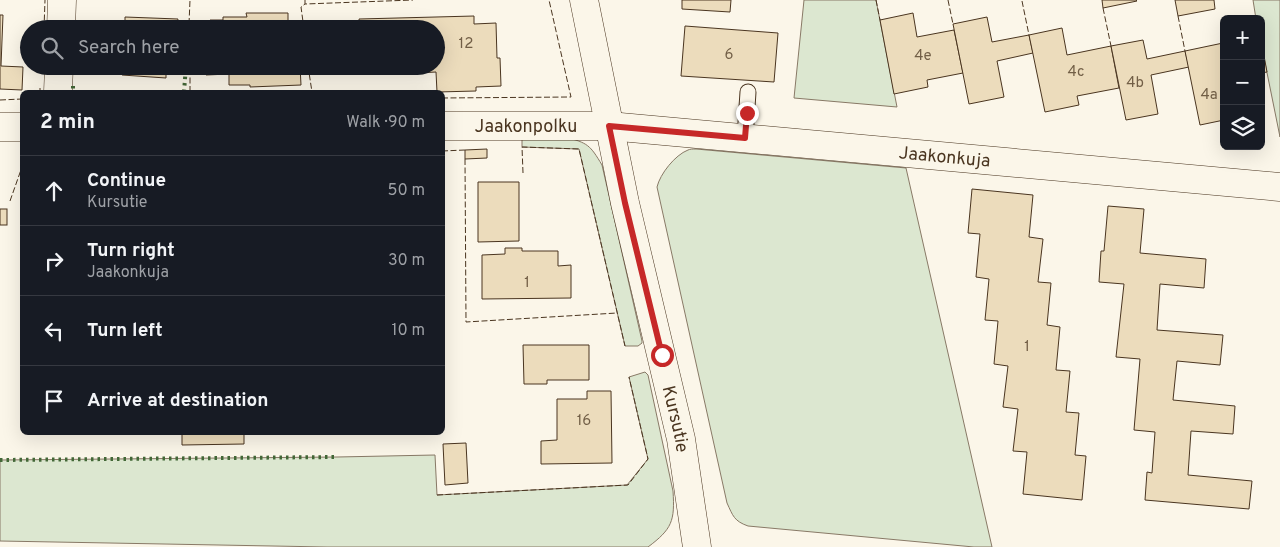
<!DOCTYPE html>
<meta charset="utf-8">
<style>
body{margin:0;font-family:Overpass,sans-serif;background:#242831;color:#f1f3f6}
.controls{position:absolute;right:15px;top:15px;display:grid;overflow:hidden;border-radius:8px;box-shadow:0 5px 20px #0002}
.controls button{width:45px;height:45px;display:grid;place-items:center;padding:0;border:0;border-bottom:1px solid #363941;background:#171b24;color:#f1f3f6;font:25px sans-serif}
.stop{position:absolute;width:15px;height:15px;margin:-11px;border:4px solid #c62828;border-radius:50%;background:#fff}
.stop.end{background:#c62828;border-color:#fff;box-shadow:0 1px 5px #0008}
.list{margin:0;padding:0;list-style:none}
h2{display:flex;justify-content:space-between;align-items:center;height:65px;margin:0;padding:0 20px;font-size:21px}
h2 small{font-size:16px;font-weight:400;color:#9ea1a6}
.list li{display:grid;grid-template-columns:32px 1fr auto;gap:15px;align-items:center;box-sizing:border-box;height:70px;padding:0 20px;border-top:1px solid #363941}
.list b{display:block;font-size:19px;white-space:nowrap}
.list p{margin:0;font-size:16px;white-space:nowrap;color:#9ea1a6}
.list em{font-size:16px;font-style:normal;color:#9ea1a6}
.icon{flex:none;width:28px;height:28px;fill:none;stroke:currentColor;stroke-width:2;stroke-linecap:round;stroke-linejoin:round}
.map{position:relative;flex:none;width:1280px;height:547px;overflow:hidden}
.search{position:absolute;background:#171b24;box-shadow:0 5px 20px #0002;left:20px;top:20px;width:425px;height:55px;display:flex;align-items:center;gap:12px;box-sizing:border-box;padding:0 18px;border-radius:28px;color:#9ea1a6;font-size:19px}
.panel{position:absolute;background:#171b24;box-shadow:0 5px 20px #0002;left:20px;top:90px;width:425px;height:345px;border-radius:8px}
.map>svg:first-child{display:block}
</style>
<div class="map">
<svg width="1280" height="547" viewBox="0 0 1280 547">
<rect width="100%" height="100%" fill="#fbf6e9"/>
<g fill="#dce7d0" stroke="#887966">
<path d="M804,0H876L897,107L794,98Z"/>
<path d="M1253,0H1280V137L1261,43V19H1256Z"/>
<path d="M565,137C588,143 590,145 602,165L642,341V343L638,346H625L579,149L522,147V139Z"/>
<path d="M696,149L906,168L992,547H974L748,526C734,521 733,516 727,503L657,187C660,174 675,155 688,150C690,149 693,149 696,149Z"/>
<path d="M645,372L648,375L673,491C675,521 672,529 648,547H327L0,541V460L337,457L435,455L437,495L627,485L648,459L629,377Z"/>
</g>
<g fill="#ecdcbc" stroke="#4a3520">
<path d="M682,0H731L730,12L682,9Z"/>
<path d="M1102,0H1136L1137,1L1103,8Z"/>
<path d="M1175,0H1214L1215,9L1178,16Z"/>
<path d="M246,13H288V29H210V20H223V17H247Z"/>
<path d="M913,13L917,37L954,30L963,73L927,80L928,87L894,94L880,20Z"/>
<path d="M0,15H3L1,66L23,67L22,90L0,89Z"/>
<path d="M474,16V24L496,23L497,58H500L501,86L476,87V91L437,92L436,72L417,73L413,66H436V29H360L359,19Z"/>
<path d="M125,17L178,19L177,24H189V29H125Z"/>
<path d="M987,17L992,42L1029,35L1033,53L997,61L1004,97L969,104L953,24Z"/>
<path d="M685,26L778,33L774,82L681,76Z"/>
<path d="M1062,28L1067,55L1111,46L1119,88L1077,96L1079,105L1045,112L1029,35Z"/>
<path d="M1143,40L1147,59L1185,51L1189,67L1151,75L1158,114L1126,120L1111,46Z"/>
<path d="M1223,43L1224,49V120L1200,125L1185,51Z"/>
<path d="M1261,56H1264L1267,72L1261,73Z"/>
<path d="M123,66H176V71L166,70V78L122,75Z"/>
<path d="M206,66H300L301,85L250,87V85H229V74L206,75Z"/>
<path d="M487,149V158L465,159V150Z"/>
<path d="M478,182H519V241L478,242Z"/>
<path d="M972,189L1033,195L1029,237L1043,239L1038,282L1051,283L1047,325L1060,327L1056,370L1070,371L1066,412L1079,413L1075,455L1086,456L1082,500L1023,494L1027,452L1013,451L1018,409L1003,407L1008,366L994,364L998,321L985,320L989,279L976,277L980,234L968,233Z"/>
<path d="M1108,206L1144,209L1140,253L1206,259L1204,288L1160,284L1157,330L1223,335L1220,365L1177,361L1173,400L1235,406L1233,434L1191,431L1188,475L1252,481L1249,509L1145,500L1147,472L1152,473L1155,432L1134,430L1140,359L1116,357L1124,284L1099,282L1101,251H1104Z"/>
<rect x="0" y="209" width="7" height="16"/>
<path d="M505,248H522V251H558V266L571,265V298L482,299V255L505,254Z"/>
<path d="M523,345H589V380H547V384H524Z"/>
<path d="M587,391H611L612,463L541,464V441L557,440V399H587Z"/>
<path d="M182,432H244V444L182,445Z"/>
<path d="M466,443L468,483L445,485L443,444Z"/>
</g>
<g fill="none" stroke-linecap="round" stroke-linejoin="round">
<g stroke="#4a3520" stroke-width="17">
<path id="service" d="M745,138L748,92"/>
</g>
<g stroke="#4a3520" stroke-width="29">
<g id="minor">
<path id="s1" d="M584,0L625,203L681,439L697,547"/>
<path d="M61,29L62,0"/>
<path d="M58,92L59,66"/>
<path id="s2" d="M442,126H609L1280,187"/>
<path d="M0,127H22"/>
</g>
</g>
<use href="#service" stroke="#fbf6e9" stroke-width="15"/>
<use href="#minor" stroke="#fbf6e9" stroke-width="28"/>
<g stroke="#436837" stroke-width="4" stroke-dasharray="2.5 4" stroke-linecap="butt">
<path d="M73,86V92"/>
<path d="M184,92L186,66"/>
<path d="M0,460L337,457"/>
</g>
<g stroke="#4a3520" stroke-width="1" stroke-dasharray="6 2.5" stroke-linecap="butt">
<path d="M305,0V4L413,0"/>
<path d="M876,0L880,20"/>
<path d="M948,0L953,24"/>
<path d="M1022,1L1029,35"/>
<path d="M1103,8L1111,46"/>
<path d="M1178,16L1185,51"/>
<path d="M189,24L190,0"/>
<path d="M44,29L45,0"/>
<path d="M304,29L301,7L305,4"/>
<path d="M308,66L312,92"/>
<path d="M40,88V92"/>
<path d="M190,92V72"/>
<path d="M442,98L571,97L549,0"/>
<path d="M0,100L22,99"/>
<path d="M442,151L465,150"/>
<path d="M465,159L466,322L617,313"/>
<path d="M523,173L522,147L579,149L625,346"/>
<path d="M10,201L22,167"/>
<path d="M437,495L628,485L648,459L629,377"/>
</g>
</g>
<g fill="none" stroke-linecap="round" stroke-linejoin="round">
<path stroke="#c62828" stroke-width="6" d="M662,355L625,203L609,126L745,138L747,113"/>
</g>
<g text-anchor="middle" stroke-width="4" stroke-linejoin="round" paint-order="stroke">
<g font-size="15" fill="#725f47">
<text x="466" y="48">12</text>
<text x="729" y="59">6</text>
<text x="923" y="60">4e</text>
<text x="1076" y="76">4c</text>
<text x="1135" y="87">4b</text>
<text x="1209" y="99">4a</text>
<text x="527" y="287">1</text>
<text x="1027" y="351">1</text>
<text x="584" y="425">16</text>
</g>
<g font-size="18" fill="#4a3520" stroke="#fbf6e9">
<text dy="6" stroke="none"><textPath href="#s2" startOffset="84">Jaakonpolku</textPath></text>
<text dy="6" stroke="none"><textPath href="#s2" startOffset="504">Jaakonkuja</textPath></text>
<text dy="6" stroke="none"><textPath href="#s1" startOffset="429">Kursutie</textPath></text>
</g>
</g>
</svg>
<div class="controls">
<button>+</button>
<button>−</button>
<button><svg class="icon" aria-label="layers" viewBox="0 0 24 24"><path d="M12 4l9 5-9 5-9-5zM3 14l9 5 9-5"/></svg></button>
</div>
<div class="stop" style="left:662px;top:355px"></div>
<div class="stop end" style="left:747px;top:113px"></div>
<div class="search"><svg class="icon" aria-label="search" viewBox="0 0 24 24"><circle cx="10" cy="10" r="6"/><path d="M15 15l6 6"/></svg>Search here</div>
<section class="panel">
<h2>2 min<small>Walk · 90 m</small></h2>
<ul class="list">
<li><svg class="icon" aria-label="ahead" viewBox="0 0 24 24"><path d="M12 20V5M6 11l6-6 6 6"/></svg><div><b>Continue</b><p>Kursutie</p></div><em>50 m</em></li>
<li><svg class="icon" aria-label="right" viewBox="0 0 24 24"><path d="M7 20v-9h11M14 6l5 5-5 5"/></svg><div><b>Turn right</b><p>Jaakonkuja</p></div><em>30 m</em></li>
<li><svg class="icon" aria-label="left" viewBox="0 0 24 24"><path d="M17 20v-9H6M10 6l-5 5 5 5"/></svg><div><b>Turn left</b></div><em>10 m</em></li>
<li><svg class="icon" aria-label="arrive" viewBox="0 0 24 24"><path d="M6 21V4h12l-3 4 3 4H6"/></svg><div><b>Arrive at destination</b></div></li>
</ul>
</section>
</div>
